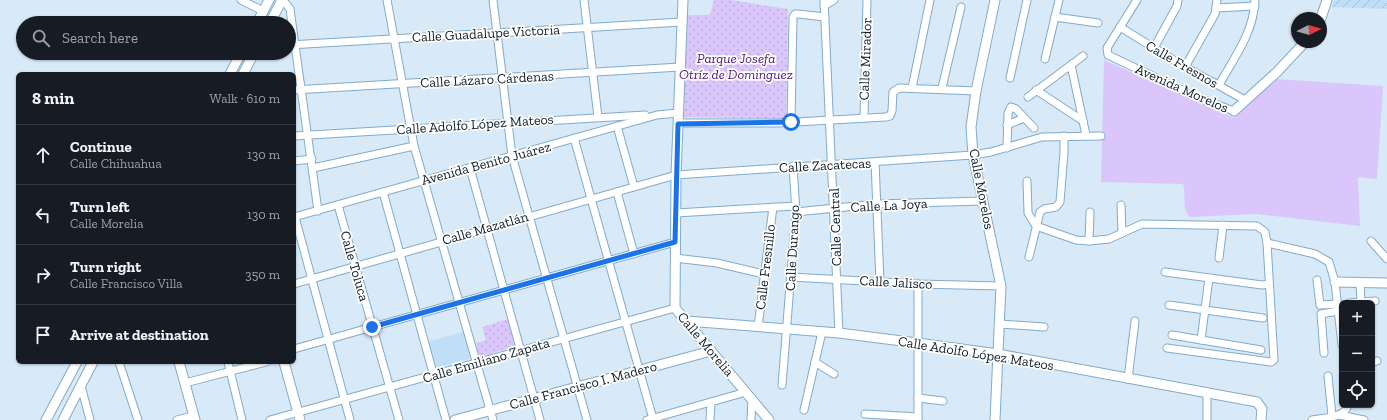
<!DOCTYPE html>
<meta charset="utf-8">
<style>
body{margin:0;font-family:"Zilla Slab",serif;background:#242831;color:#f1f3f6}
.controls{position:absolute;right:12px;bottom:12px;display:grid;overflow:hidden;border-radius:6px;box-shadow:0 1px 3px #0004}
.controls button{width:36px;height:36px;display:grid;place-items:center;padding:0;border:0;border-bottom:1px solid #363941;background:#171b24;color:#f1f3f6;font:20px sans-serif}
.compass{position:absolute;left:1291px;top:12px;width:36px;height:36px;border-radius:50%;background:#171b24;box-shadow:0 1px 3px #0004;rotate:85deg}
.stop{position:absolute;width:12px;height:12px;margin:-9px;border:3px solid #1a73e8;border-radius:50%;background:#fff}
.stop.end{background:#1a73e8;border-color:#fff;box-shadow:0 1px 4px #0008}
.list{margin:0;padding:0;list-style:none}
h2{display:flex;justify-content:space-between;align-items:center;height:52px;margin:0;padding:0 16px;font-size:17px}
h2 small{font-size:13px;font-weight:400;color:#9ea1a6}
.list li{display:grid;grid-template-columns:26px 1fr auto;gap:12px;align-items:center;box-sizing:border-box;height:60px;padding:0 16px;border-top:1px solid #363941}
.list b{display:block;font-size:15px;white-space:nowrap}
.list p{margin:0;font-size:13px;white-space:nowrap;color:#9ea1a6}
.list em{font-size:13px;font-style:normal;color:#9ea1a6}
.icon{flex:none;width:22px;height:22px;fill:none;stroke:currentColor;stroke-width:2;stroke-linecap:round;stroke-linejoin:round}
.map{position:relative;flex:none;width:1387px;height:420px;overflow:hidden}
.search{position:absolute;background:#171b24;box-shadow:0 1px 3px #0004;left:16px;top:16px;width:280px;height:44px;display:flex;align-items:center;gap:10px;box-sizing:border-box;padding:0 14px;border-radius:22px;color:#9ea1a6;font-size:15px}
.panel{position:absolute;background:#171b24;box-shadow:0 1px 3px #0004;left:16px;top:72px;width:280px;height:292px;border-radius:6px}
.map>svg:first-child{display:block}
</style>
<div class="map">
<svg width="1387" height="420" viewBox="0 0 1387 420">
<defs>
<pattern id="industrial-furrows" width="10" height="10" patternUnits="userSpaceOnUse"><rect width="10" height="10" fill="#c1def7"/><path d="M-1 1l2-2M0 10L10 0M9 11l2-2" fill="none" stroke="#a4bed4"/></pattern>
<pattern id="green-dots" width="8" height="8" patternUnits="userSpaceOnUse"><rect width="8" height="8" fill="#dbc6fc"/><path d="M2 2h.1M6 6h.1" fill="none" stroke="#bbaad8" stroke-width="1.8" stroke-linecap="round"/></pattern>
</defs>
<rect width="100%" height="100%" fill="#d8e9f8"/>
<path fill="#c1def7" d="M466,331L473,358L435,368L427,342Z"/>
<path fill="url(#industrial-furrows)" d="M1334,0H1387V9L1332,7Z"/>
<g fill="url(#green-dots)">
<path d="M714,0H731L788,9L786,119L684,117L687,15H710Z"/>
<path d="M508,319L516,346L480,357L476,343L486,340L482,327Z"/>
</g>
<path fill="#dbc6fc" d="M1104,60L1234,118L1276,79L1383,86L1377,179L1358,177L1360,226L1256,214L1191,217C1180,211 1187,194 1183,184L1101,182Z"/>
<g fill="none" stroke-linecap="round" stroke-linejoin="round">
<g stroke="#81abcc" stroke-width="9">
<g id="street">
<path d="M241,0L263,11"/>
<path d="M283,0L290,9L318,211"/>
<path d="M387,0L414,146L493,420"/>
<path d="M493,0L512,156L587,420"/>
<path d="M584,0L598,117"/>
<path d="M824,0L839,333"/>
<path d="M1137,0L1107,48L1108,55L1199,98L1234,111"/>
<path d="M824,6L834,0"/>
<path d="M1216,8L1255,6"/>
<path d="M1055,17L1098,23"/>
<path d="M1120,27L1185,67L1245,100"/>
<path d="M289,45L682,22"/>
<path d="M1154,48L1177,6L1178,0"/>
<path d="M1045,59L1059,0"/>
<path d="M1071,65L1086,135"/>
<path d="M1185,67L1215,14L1217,0"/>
<path d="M1010,78L1027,0"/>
<path d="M1219,85C1234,58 1254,32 1255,0"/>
<path d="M912,88L930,0"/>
<path d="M942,88L961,7"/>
<path d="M294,90L680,67"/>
<path d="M1036,90L1083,121"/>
<path d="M1028,97L1083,56"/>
<path d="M864,118L867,0"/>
<path d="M678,123H778L886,117L890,116L892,111L893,92L899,88L976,91"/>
<path d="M791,123L793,17L795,14H798L825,17"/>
<path d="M1007,125L1024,118"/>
<path d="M617,126L634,187"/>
<path d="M294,136L645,115"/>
<path d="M574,138L653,419"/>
<path d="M1007,148L1008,113L1011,107L1016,109L1034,128"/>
<path d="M294,161L312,159"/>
<path d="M875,162L880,282"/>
<path d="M313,168L414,146"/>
<path d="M470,168L540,420"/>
<path d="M1027,181L1028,213L1036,226L1076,240L1089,241L1109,239L1142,224L1257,226L1265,232L1267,243L1274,360L1271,362L1167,348"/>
<path d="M383,192L446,420"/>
<path d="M617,192L634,254"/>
<path d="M338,205L399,420"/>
<path d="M1121,205L1122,233"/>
<path d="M796,212L876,204L983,201"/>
<path d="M676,213L795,206"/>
<path d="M294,217L657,115L678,113"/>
<path d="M295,217L350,420"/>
<path d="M1089,241L1090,212"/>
<path d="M1371,241L1387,259"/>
<path d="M1267,243L1315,254L1329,262L1335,282L1342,345"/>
<path d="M1029,257L1040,212L1044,209L1056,207L1060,202L1064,152V136"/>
<path d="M675,258L717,263L764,274"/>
<path d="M1219,258L1223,225"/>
<path d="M1165,272L1262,285L1269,284"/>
<path d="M791,277L918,284L1001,286"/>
<path d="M1317,280L1320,305L1338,304"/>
<path d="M1360,283L1361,302"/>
<path d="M294,284L676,175L973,155L991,152L1042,137L1101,136"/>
<path d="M1349,303L1375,301"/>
<path d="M1169,305L1263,318"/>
<path d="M1000,324L1044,327"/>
<path d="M758,327L773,207"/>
<path d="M1172,335L1261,350"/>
<path d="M1201,340L1209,278"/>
<path d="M294,349L675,242"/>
<path d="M1324,353L1321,314L1338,311"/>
<path d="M119,362L138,420"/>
<path d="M228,362L242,420"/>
<path d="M815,362L834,374"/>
<path d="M1372,362L1377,361"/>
<path d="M1328,376L1332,416"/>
<path d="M1128,379L1135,321"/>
<path d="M185,383L266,362"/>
<path d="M782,385L794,236L796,212L793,166"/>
<path d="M81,386L90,420"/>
<path d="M918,398L943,401"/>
<path d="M804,410L822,332"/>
<path d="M865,414L918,417"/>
<path d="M1339,415L1364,420"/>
<path d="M177,420L193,416"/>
<path d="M270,420L675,308"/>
<path d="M647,420L746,392"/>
<path d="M710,420L711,402"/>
<path d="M751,420L752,398"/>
<path d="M918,420V284"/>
<path d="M1207,420V393"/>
<path d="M1312,420C1323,418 1345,418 1348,405"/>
</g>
</g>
<g stroke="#81abcc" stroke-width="11">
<g id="secondary">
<path d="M683,0L676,175L675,308L769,420"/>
<path d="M995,0L976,91L971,127L973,155L1001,286L995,420"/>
<path d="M1321,18L1327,0"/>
<path d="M257,23L269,0"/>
<path d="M270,23L282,0"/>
<path d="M230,74L241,53"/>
<path d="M243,74L254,53"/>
<path d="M1234,111L1277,72L1305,42"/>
<path d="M1335,282L1387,283"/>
<path d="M687,321L839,333L918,343L998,354L1257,402L1262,409L1261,420"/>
<path d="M179,362L195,420"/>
<path d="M284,362L300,420"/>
<path d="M46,420L77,362"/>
<path d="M63,420L93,362"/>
<path d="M455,420L711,351"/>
</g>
</g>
<use href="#street" stroke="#fff" stroke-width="7"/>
<use href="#secondary" stroke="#fff" stroke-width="9"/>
</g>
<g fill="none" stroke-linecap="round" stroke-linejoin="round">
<path stroke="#1a73e8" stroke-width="5" d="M372,327L675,242L678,124L791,122"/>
</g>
<g text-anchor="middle" stroke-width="3.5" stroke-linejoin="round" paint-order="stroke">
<g font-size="14" fill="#0b1c28" stroke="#fff">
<text transform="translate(486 33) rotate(-3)" y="5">Calle Guadalupe Victoria</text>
<text transform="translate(865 59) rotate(-88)" y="5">Calle Mirador</text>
<text transform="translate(1182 64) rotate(30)" y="5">Calle Fresnos</text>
<text transform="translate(487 79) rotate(-3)" y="5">Calle Lázaro Cárdenas</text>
<text transform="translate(1182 88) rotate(24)" y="5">Avenida Morelos</text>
<text transform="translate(475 124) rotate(-4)" y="5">Calle Adolfo López Mateos</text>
<text transform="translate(486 163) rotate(-15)" y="5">Avenida Benito Juárez</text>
<text transform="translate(825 165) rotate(-3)" y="5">Calle Zacatecas</text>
<text transform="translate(982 189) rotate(79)" y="5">Calle Morelos</text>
<text transform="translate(889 205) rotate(-3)" y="5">Calle La Joya</text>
<text transform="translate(835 227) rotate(-92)" y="5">Calle Central</text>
<text transform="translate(485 228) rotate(-16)" y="5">Calle Mazatlán</text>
<text transform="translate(792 248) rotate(-87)" y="5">Calle Durango</text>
<text transform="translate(355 266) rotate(74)" y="5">Calle Toluca</text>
<text transform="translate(765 267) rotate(-83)" y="5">Calle Fresnillo</text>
<text transform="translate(896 282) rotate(3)" y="5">Calle Jalisco</text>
<text transform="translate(706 344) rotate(50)" y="5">Calle Morelia</text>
<text transform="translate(976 353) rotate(9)" y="5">Calle Adolfo López Mateos</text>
<text transform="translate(486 360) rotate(-16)" y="5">Calle Emiliano Zapata</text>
<text transform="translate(583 385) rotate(-15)" y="5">Calle Francisco I. Madero</text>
</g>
<g font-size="14" font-style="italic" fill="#4c157c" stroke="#fff">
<text x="736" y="63">Parque Josefa<tspan x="736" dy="16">Otríz de Dominguez</tspan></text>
</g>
</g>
</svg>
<div class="controls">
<button>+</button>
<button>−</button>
<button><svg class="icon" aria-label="locate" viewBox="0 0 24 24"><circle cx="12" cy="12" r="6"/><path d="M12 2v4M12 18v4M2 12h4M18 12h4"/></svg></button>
</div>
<svg class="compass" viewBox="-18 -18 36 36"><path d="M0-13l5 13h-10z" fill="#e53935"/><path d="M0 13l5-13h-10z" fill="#9ea1a6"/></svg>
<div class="stop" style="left:791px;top:122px"></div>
<div class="stop end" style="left:372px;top:327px"></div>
<div class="search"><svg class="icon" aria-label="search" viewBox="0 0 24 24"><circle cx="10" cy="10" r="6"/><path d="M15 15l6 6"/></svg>Search here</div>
<section class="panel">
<h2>8 min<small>Walk · 610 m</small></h2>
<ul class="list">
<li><svg class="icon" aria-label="ahead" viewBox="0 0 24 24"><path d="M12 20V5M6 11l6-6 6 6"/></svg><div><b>Continue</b><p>Calle Chihuahua</p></div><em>130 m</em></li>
<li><svg class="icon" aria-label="left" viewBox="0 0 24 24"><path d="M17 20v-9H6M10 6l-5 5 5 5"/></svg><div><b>Turn left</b><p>Calle Morelia</p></div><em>130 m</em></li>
<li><svg class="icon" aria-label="right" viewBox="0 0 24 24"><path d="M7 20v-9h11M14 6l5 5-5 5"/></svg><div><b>Turn right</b><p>Calle Francisco Villa</p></div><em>350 m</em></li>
<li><svg class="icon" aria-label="arrive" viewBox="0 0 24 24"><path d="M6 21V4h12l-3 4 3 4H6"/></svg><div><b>Arrive at destination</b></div></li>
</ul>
</section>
</div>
